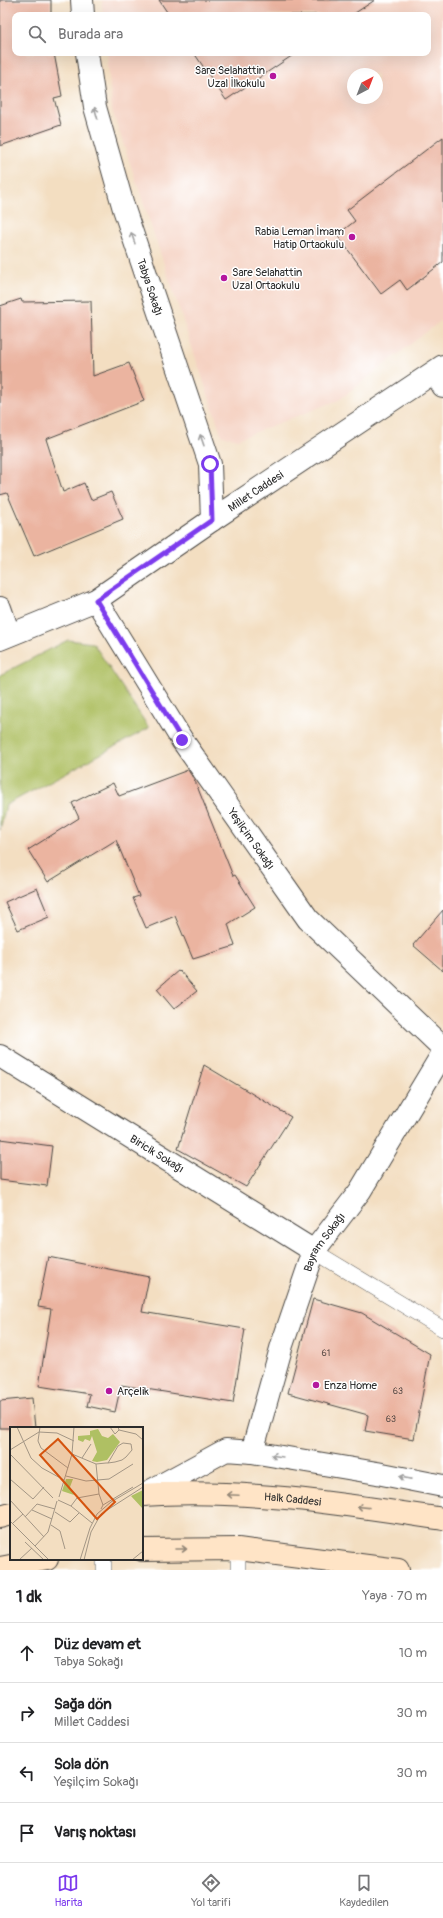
<!DOCTYPE html>
<html lang="tr">
<meta charset="utf-8">
<style>
body{margin:0;font-family:Pangolin,sans-serif;background:#f6f6f6;color:#202124}
.compass{position:absolute;left:347px;top:68px;width:36px;height:36px;border-radius:50%;background:#fff;box-shadow:0 4px 16px #0002;rotate:42deg}
.stop{position:absolute;width:12px;height:12px;margin:-9px;border:3px solid #7c3aed;border-radius:50%;background:#fff}
.stop.end{background:#7c3aed;border-color:#fff;box-shadow:0 1px 4px #0008}
.list{margin:0;padding:0;list-style:none}
h2{display:flex;justify-content:space-between;align-items:center;height:52px;margin:0;padding:0 16px;font-size:17px}
h2 small{font-size:13px;font-weight:400;color:#757577}
.list li{display:grid;grid-template-columns:26px 1fr auto;gap:12px;align-items:center;box-sizing:border-box;height:60px;padding:0 16px;border-top:1px solid #e0e0e0}
.list b{display:block;font-size:15px;white-space:nowrap}
.list p{margin:0;font-size:13px;white-space:nowrap;color:#757577}
.list em{font-size:13px;font-style:normal;color:#757577}
.icon{flex:none;width:22px;height:22px;fill:none;stroke:currentColor;stroke-width:2;stroke-linecap:round;stroke-linejoin:round}
.map{position:relative;flex:none;width:443px;height:1570px;overflow:hidden}
.search{position:absolute;background:#fff;box-shadow:0 4px 16px #0002;left:12px;right:12px;top:12px;height:44px;display:flex;align-items:center;gap:10px;box-sizing:border-box;padding:0 14px;border-radius:8px;color:#757577;font-size:15px}
.sheet{height:292px;background:#fff}
nav{display:flex;justify-content:space-around;align-items:center;box-sizing:border-box;height:56px;border-top:1px solid #e0e0e0;background:#fff;font-size:11px;color:#757577}
nav a{display:grid;justify-items:center;gap:2px}
nav .on{color:#7c3aed}
.map>svg:first-child{display:block}
</style>
<div class="map">
<svg width="443" height="1570" viewBox="0 0 443 1570">
<rect width="100%" height="100%" fill="#fff"/>
<filter id="ink" filterUnits="userSpaceOnUse"><feTurbulence type="fractalNoise" baseFrequency=".025" numOctaves="2"/><feDisplacementMap in="SourceGraphic" scale="8" xChannelSelector="R" yChannelSelector="G"/><feConvolveMatrix kernelMatrix="1 2 1 2 8 2 1 2 1" color-interpolation-filters="sRGB"/></filter>
<filter id="wash" filterUnits="userSpaceOnUse"><feTurbulence type="fractalNoise" baseFrequency=".012" numOctaves="4" result="noise"/><feDisplacementMap in="SourceGraphic" scale="16" xChannelSelector="R" yChannelSelector="G"/><feGaussianBlur stdDeviation="0.9" result="paint"/><feColorMatrix in="noise" values="0 0 0 0 0 0 0 0 0 0 0 0 0 0 0 0 0 1.4 0 .05"/><feComposite in="paint" operator="in"/></filter>
<g filter="url(#wash)">
<rect width="100%" height="100%" fill="#f3dec1"/>
<path fill="#f5d2c2" fill-rule="evenodd" d="M102,0H443V319L339,400L238,439L222,436L112,110L107,53H428V15H103ZM353,74H377V98H353Z"/>
<path fill="#afc063" stroke="#6d7647" d="M68,640L93,643L149,728L6,805L0,830V675Z"/>
<g id="blocks">
<g fill="#ebb4a0">
<path d="M0,0H51V15H15V53H54L62,96L54,98L61,125L0,146Z"/>
<path d="M159,0H375L352,15H169Z"/>
<path d="M194,53H296L226,100Z"/>
<path d="M443,137V262L407,290L400,280L381,294L337,235L355,221L347,210Z"/>
<path d="M21,299L22,302L91,301L93,376L129,363L144,401L46,439L63,492L84,483L91,500L111,492L123,519L34,556L7,493L0,495V306Z"/>
<path d="M188,770L195,781L233,876L235,875L255,907L228,924L235,946L193,959L175,916L146,928L133,898L139,896L116,840L48,882L28,850L79,818L72,803L113,783L119,796Z"/>
<path d="M37,888L49,917L18,930L5,902Z"/>
<path d="M443,910V971L413,945Z"/>
<path d="M179,970L197,991L174,1009L157,989Z"/>
<path d="M204,1065L291,1117L246,1187L178,1149Z"/>
<path d="M0,1139L52,1146L47,1186L0,1180Z"/>
<path d="M48,1257L149,1277L142,1312L245,1329L233,1403L121,1385L115,1412L87,1406L90,1394L39,1386L51,1309L38,1307Z"/>
<path d="M313,1299L362,1313L430,1354L414,1439L365,1431L368,1415L288,1393Z"/>
<path d="M32,1398L35,1428H0V1401Z"/>
</g>
</g>
</g>
<g filter="url(#ink)">
<use href="#blocks" fill-opacity="0" stroke="#494642" stroke-width="1"/>
<g fill="none" stroke-linecap="round" stroke-linejoin="round">
<g stroke="#494642" stroke-width="16">
<g id="service">
<path d="M314,1251L443,1329"/>
<path d="M104,1559V1570"/>
<path d="M238,1570V1549"/>
</g>
</g>
<g stroke="#494642" stroke-width="24">
<g id="minor">
<path d="M82,0L83,15"/>
<path id="s1" d="M87,53L95,107L124,209L210,464L212,520"/>
<path d="M435,372L443,386"/>
<path id="s2" d="M96,600L182,740L308,919L443,1048"/>
<path d="M0,608L9,634"/>
<path id="s3" d="M0,1056L314,1251"/>
<path id="s4" d="M252,1452L282,1345L314,1251L360,1191L443,1053"/>
<path d="M143,1495L226,1450L252,1452L377,1473L443,1486"/>
</g>
</g>
<g stroke="#494642" stroke-width="24">
<g id="tertiary">
<path id="s5" d="M0,639L96,600L212,520L443,366"/>
</g>
</g>
<g stroke="#494642" stroke-width="24">
<g id="secondary">
<path id="s6" d="M142,1495C242,1488 344,1504 443,1519"/>
<path d="M0,1517L11,1514"/>
<path d="M142,1550L238,1549L398,1570"/>
<path d="M0,1568L47,1559"/>
</g>
</g>
<use href="#service" stroke="#fff" stroke-width="15"/>
<use href="#minor" stroke="#fff" stroke-width="22"/>
<use href="#tertiary" stroke="#fff" stroke-width="22"/>
<use href="#secondary" stroke="#ffe4c6" stroke-width="22"/>
</g>
<defs><path id="oneway-shaft" d="M-6 0H5M1.5-3L5.5 0L1.5 3" fill="none" stroke-width="1.6" stroke-linecap="round" stroke-linejoin="round"/></defs>
<g stroke="#a0a0a0">
<use href="#oneway-shaft" transform="translate(96 113) rotate(-105)"/>
<use href="#oneway-shaft" transform="translate(133 238) rotate(-109)"/>
<use href="#oneway-shaft" transform="translate(202 440) rotate(-109)"/>
<use href="#oneway-shaft" transform="translate(277 1456) rotate(-171)"/>
<use href="#oneway-shaft" transform="translate(405 1478) rotate(-169)"/>
</g>
<g stroke="#958878">
<use href="#oneway-shaft" transform="translate(233 1495) rotate(-177)"/>
<use href="#oneway-shaft" transform="translate(363 1507) rotate(-174)"/>
<use href="#oneway-shaft" transform="translate(181 1549)"/>
</g>
</g>
<g fill="none" stroke-linecap="round" stroke-linejoin="round" filter="url(#ink)">
<path stroke="#7c3aed" stroke-width="5" d="M182,740L96,600L212,520L210,464"/>
</g>
<g fill="#b5179e" stroke="#fff" stroke-width="1.5">
<circle cx="273" cy="76" r="4"/>
<circle cx="352" cy="237" r="4"/>
<circle cx="224" cy="278" r="4"/>
<circle cx="316" cy="1385" r="4"/>
<circle cx="109" cy="1391" r="4"/>
</g>
<g text-anchor="middle" stroke-width="3" stroke-linejoin="round" paint-order="stroke">
<g font-size="9" fill="#5b4d48">
<text x="326" y="1356">61</text>
<text x="398" y="1394">63</text>
<text x="391" y="1422">63</text>
</g>
<g font-size="11" fill="#2b2b2b" stroke="#fff" text-anchor="start">
<text x="265" y="74" text-anchor="end">Sare Selahattin<tspan x="265" dy="13">Uzal İlkokulu</tspan></text>
<text x="344" y="235" text-anchor="end">Rabia Leman İmam<tspan x="344" dy="13">Hatip Ortaokulu</tspan></text>
<text x="232" y="276">Sare Selahattin<tspan x="232" dy="13">Uzal Ortaokulu</tspan></text>
<text x="324" y="1389">Enza Home</text>
<text x="117" y="1395">Arçelik</text>
</g>
<g font-size="11" fill="#2b2b2b" stroke="#fff">
<text dy="4" stroke="none"><textPath href="#s1" startOffset="243">Tabya Sokağı</textPath></text>
<text dy="4" stroke="none"><textPath href="#s5" startOffset="297">Millet Caddesi</textPath></text>
<text dy="4" stroke="none"><textPath href="#s2" startOffset="285">Yeşilçim Sokağı</textPath></text>
<text dy="4" stroke="none"><textPath href="#s3" startOffset="185">Biricik Sokağı</textPath></text>
<text dy="4" stroke="none"><textPath href="#s4" startOffset="223">Bayram Sokağı</textPath></text>
<text dy="4" stroke="none"><textPath href="#s6" startOffset="151">Halk Caddesi</textPath></text>
</g>
</g>
<g transform="translate(10 1427)">
<rect width="133" height="133" fill="#f3dec1"/>
<path d="M88,2L92,9L98,11L103,7L110,15L97,33L87,35L82,34L87,25L82,9L80,14L75,12L73,15L68,13V9L80,8V4ZM56,52H63L60,60L64,68L52,64ZM133,63V82L121,69Z" fill="#afc063"/>
<path fill="none" stroke="#a39685" stroke-width="1" d="M7,0L21,31L32,41L54,53M30,0L28,14L31,21L58,41M100,0L105,7L109,3M108,0L109,3L126,7L133,13M0,23L29,5L47,6L64,14M0,27L43,71M62,27L86,37L96,36H98L105,35L112,33L116,30L122,23L121,17L113,16L108,19L98,36M72,31L81,17M86,37L89,67L93,78M56,49L76,54L99,52L123,37M0,52L23,72L34,60M49,70L62,27L64,0M0,73L34,110M48,73L61,79L82,96M61,79L67,71L89,67M91,82L93,78L123,60M22,83L42,92M45,85L60,95L69,86M15,90L27,77L45,82M0,94L39,133M3,96L13,87M41,98L50,104L55,122M15,115L34,133M25,119L38,105L47,74M9,133L22,121M70,133L80,101L87,87L101,75L133,56M74,133L81,105L91,87L133,60M122,133L133,124"/>
<path fill="#d5540f" fill-opacity="0.15" stroke="#d5540f" stroke-width="2" d="M48,12L105,75L87,92L30,28Z"/>
<rect width="133" height="133" fill="none" stroke="#2b2b2b" stroke-width="2"/>
</g>
</svg>
<svg class="compass" viewBox="-18 -18 36 36"><path d="M0-13l5 13h-10z" fill="#e53935"/><path d="M0 13l5-13h-10z" fill="#757577"/></svg>
<div class="stop" style="left:210px;top:464px"></div>
<div class="stop end" style="left:182px;top:740px"></div>
<div class="search"><svg class="icon" aria-label="search" viewBox="0 0 24 24"><circle cx="10" cy="10" r="6"/><path d="M15 15l6 6"/></svg>Burada ara</div>
</div>
<section class="sheet">
<h2>1 dk<small>Yaya · 70 m</small></h2>
<ul class="list">
<li><svg class="icon" aria-label="ahead" viewBox="0 0 24 24"><path d="M12 20V5M6 11l6-6 6 6"/></svg><div><b>Düz devam et</b><p>Tabya Sokağı</p></div><em>10 m</em></li>
<li><svg class="icon" aria-label="right" viewBox="0 0 24 24"><path d="M7 20v-9h11M14 6l5 5-5 5"/></svg><div><b>Sağa dön</b><p>Millet Caddesi</p></div><em>30 m</em></li>
<li><svg class="icon" aria-label="left" viewBox="0 0 24 24"><path d="M17 20v-9H6M10 6l-5 5 5 5"/></svg><div><b>Sola dön</b><p>Yeşilçim Sokağı</p></div><em>30 m</em></li>
<li><svg class="icon" aria-label="arrive" viewBox="0 0 24 24"><path d="M6 21V4h12l-3 4 3 4H6"/></svg><div><b>Varış noktası</b></div></li>
</ul>
</section>
<nav>
<a class="on"><svg class="icon" aria-label="map" viewBox="0 0 24 24"><path d="M3 6l6-2 6 2 6-2v14l-6 2-6-2-6 2zM9 4v14M15 6v14"/></svg>Harita</a>
<a><svg class="icon" aria-label="directions" viewBox="0 0 24 24"><path d="M12 3l9 9-9 9-9-9zM9 14v-3h6M13 9l2 2-2 2"/></svg>Yol tarifi</a>
<a><svg class="icon" aria-label="saved" viewBox="0 0 24 24"><path d="M7 4h10v16l-5-4-5 4z"/></svg>Kaydedilen</a>
</nav>
